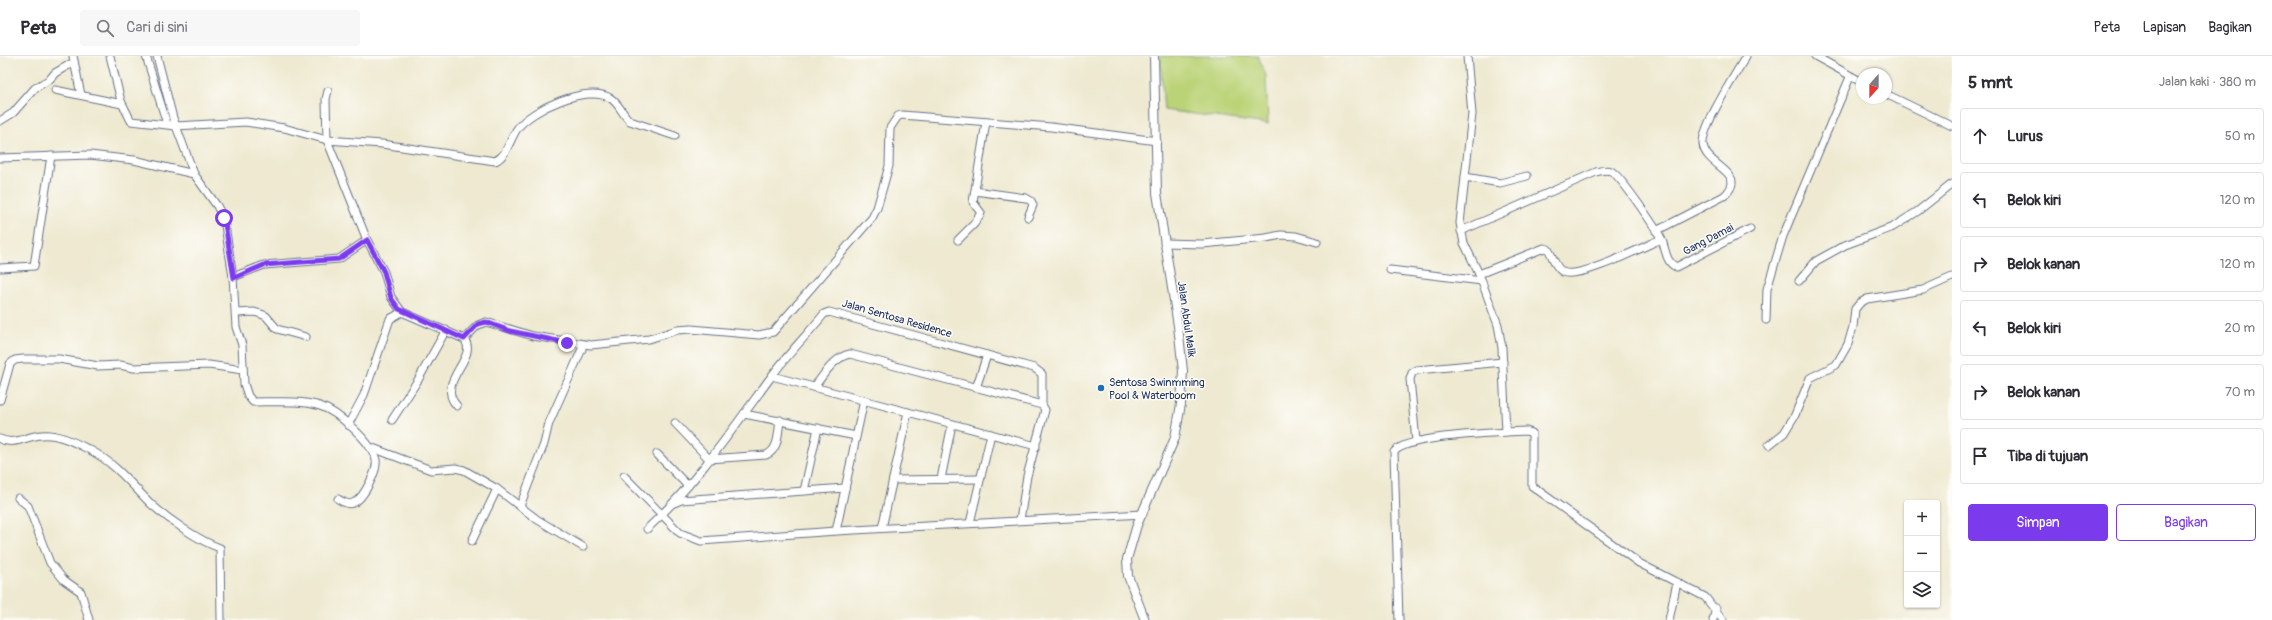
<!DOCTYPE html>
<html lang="id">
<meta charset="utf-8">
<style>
body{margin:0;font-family:Pangolin,sans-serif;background:#f7f7f7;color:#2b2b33}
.controls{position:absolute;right:12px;bottom:12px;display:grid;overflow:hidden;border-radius:4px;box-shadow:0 1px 3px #0004}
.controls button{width:36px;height:36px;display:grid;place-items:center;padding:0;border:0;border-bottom:1px solid #e1e1e2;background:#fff;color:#2b2b33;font:20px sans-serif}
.compass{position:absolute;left:1856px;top:12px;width:36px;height:36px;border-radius:50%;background:#fff;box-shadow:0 1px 3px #0004;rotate:201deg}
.stop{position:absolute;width:12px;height:12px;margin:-9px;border:3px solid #7c3aed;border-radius:50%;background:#fff}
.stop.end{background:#7c3aed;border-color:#fff;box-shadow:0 1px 4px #0008}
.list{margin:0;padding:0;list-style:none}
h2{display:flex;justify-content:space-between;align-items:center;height:52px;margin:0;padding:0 16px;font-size:17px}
h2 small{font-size:13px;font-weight:400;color:#7c7c81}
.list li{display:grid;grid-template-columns:26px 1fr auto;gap:12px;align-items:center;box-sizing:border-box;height:56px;margin:0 8px 8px;padding:0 8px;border:1px solid #e1e1e2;border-radius:4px}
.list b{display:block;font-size:15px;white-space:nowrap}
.list em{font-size:13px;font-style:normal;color:#7c7c81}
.actions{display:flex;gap:8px;padding:12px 16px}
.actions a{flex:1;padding:9px 0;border:1px solid #7c3aed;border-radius:4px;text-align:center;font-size:14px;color:#7c3aed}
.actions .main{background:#7c3aed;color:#fff}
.icon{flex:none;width:22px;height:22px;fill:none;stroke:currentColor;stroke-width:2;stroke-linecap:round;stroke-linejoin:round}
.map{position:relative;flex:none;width:1952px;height:564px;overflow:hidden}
header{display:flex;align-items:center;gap:24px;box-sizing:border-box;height:56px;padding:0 20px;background:#fff;border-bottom:1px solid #e1e1e2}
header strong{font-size:19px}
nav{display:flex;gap:22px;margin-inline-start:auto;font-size:14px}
.search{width:280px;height:36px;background:#f7f7f7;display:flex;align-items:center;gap:10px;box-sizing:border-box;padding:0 14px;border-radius:4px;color:#7c7c81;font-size:15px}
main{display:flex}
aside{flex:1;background:#fff}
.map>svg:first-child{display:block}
</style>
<header>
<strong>Peta</strong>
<div class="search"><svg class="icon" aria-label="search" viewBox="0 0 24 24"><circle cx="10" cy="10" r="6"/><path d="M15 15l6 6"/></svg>Cari di sini</div>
<nav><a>Peta</a><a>Lapisan</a><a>Bagikan</a></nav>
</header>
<main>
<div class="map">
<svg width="1952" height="564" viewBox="0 0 1952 564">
<rect width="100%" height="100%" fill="#fdfcf7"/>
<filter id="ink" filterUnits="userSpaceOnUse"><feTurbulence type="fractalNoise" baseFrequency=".025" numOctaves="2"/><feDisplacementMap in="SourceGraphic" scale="8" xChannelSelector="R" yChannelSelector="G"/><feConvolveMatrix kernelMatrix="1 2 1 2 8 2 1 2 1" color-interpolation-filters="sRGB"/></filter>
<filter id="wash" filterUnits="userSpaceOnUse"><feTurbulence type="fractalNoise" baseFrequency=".012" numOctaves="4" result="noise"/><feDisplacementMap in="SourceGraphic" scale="16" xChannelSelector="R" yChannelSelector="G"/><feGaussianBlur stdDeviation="0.9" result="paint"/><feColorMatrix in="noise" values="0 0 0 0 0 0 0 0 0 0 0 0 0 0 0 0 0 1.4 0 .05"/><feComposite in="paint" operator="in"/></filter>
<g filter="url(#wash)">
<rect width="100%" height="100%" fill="#eee9d0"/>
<path fill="#bbd377" stroke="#6b816a" d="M1160,0H1258L1266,20L1268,68L1164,54Z"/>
</g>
<g filter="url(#ink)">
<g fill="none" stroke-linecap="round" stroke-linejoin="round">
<g stroke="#657086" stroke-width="9">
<g id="minor">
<path d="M73,0L81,39"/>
<path d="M110,0L121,45L131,65L176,70L246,66L284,72L327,84L326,43L328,35"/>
<path d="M146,0L167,68"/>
<path d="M157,0L173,62L194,118L217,150L224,163L233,221L236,271L242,289L244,328L248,340L253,346C273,346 302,344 320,350C338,356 372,386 376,404C378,414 364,441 355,446C349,450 343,446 338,443"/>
<path d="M1467,0L1472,58L1460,167L1464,187L1479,218L1498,269L1502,292L1506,376L1526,375L1532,377V430L1639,507L1705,541L1723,564"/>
<path d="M1815,0L1862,26"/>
<path d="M55,34L122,48"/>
<path d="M1886,38L1952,70"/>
<path d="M0,65L13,57L35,32L50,23L55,17L74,6"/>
<path d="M675,80L630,65C622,58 619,47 610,42C588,28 531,53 517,73C510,83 507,100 495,105L382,88L327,84L367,184L384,216L391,241L402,256L464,283L478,269L486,266L533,280L591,289L649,283L677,274L691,273L759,279L773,276L872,162L877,152L889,110L890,72L898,60L902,59L1051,71L1157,85"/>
<path d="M0,102L90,99L134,104L194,118"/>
<path d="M1465,121L1500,127L1527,120"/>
<path d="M975,135L1026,142L1031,145L1033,149L1028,161"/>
<path d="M1461,175L1596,116C1600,115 1606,113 1611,115C1620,119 1655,171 1661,182C1666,192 1665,206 1676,211L1750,173"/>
<path d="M1656,175L1724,140C1750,116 1705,111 1703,88C1702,69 1736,18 1746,0"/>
<path d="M958,184L974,168L981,157L973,146L986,66"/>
<path d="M1164,187L1202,188L1266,182L1281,179L1296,180L1317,186"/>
<path d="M0,212L34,210L51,100"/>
<path d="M1390,214L1482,225"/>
<path d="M1479,218L1544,192L1548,193C1553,200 1555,212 1563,216C1579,224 1643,191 1661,183"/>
<path d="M233,221L264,209L339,203L367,184"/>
<path d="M1799,225L1816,205L1845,189L1893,171L1918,155L1952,128"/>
<path d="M237,257L254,256L261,258L266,260L277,273L306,281"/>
<path d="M1766,264L1767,233L1783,180L1850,21"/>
<path d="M772,320L1036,390"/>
<path d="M814,331C824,319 834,301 850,298L1042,349L1045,354L1027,420L1020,464"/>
<path d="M976,332L987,299"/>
<path d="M0,344L10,308L15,304L23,303H59L98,310L120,309L134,312L209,309L243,314"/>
<path d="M457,350C434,327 480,301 464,283"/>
<path d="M744,358L856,380"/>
<path d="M392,364L418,324L446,274"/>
<path d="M675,367L709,403L766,399C779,394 778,377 780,364"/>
<path d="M348,369L364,339L390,263L402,256"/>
<path d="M0,383C14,390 27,380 41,379C58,377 76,387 90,394C115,407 131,428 151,448C168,463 199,485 220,492L221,564"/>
<path d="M1416,385L1410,323L1412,317L1417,314L1503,306"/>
<path d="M1769,389L1784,377L1795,359L1810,322L1836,309L1848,288L1853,271L1855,253L1860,247L1867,243L1923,234L1952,221"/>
<path d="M370,391L431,414L455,412L464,414L497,433L538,464L583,491"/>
<path d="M657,398L688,430"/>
<path d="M624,420L680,477L701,485L836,475L1143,458"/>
<path d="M941,423L952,368"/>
<path d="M893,424L980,423"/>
<path d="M804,435L818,372"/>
<path d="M18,442L28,450L50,507L64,524L81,536L89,564"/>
<path d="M674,447L681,444L845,432"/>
<path d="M520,450L544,388L549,367L582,293V288"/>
<path d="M970,467L991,378"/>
<path d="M882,472L908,356"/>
<path d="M647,473C695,428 732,374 771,321C787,299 807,279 824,258L829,256L1034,312L1042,318V349"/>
<path d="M836,475L864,344"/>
<path d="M472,485L497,433"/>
<path d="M1399,564L1394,396C1407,380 1484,378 1506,376"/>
<path d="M1669,564L1677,526"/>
<path d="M1713,564L1716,552"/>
</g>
</g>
<g stroke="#657086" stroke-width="10">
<path id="tertiary" d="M1145,564L1128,520L1127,503L1137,469L1175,382L1181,348L1183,315L1178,270L1157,137L1154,0"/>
</g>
<use href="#minor" stroke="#fff" stroke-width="7"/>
<use href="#tertiary" stroke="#fff" stroke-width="8"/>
</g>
</g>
<g fill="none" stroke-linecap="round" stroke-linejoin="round" filter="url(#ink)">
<path stroke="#7c3aed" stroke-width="5" d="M224,162L234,222L264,209L339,203L367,184L384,216L391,242L399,253L464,283L478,268L486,266L510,275L567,287"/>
</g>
<circle fill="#1f6fb2" stroke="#fdfcf7" stroke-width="1.5" cx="1101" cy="332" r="4"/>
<g text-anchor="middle" stroke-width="3" stroke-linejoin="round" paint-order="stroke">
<g font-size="11" fill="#1b2f5e" stroke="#fdfcf7">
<text transform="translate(1708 183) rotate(-28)" y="4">Gang Damai</text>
<text transform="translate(897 262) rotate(16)" y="4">Jalan Sentosa Residence</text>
<text transform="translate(1187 263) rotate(82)" y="4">Jalan Abdul Malik</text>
</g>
<g font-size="11" fill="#1b2f5e" stroke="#fdfcf7" text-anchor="start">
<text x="1109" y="330">Sentosa Swinmming<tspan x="1109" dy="13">Pool &amp; Waterboom</tspan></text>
</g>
</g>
</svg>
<div class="controls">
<button>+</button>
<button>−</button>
<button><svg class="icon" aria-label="layers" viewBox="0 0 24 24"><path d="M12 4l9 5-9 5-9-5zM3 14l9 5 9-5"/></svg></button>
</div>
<svg class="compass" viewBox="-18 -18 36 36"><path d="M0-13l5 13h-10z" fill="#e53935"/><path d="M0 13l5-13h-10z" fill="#7c7c81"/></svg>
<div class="stop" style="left:224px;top:162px"></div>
<div class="stop end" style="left:567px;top:287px"></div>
</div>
<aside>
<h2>5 mnt<small>Jalan kaki · 380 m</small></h2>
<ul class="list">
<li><svg class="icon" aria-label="ahead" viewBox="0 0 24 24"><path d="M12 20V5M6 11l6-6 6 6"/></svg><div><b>Lurus</b></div><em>50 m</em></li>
<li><svg class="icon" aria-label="left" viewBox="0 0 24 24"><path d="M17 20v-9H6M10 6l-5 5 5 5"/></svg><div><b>Belok kiri</b></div><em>120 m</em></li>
<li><svg class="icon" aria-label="right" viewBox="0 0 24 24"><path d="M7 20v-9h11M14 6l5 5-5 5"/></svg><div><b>Belok kanan</b></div><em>120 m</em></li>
<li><svg class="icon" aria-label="left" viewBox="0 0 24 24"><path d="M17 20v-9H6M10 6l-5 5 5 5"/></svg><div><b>Belok kiri</b></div><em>20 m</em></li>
<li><svg class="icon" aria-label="right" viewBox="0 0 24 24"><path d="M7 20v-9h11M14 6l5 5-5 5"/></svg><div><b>Belok kanan</b></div><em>70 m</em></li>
<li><svg class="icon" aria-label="arrive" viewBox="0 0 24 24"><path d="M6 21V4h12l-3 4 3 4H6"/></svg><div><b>Tiba di tujuan</b></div></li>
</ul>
<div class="actions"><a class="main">Simpan</a><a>Bagikan</a></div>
</aside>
</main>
